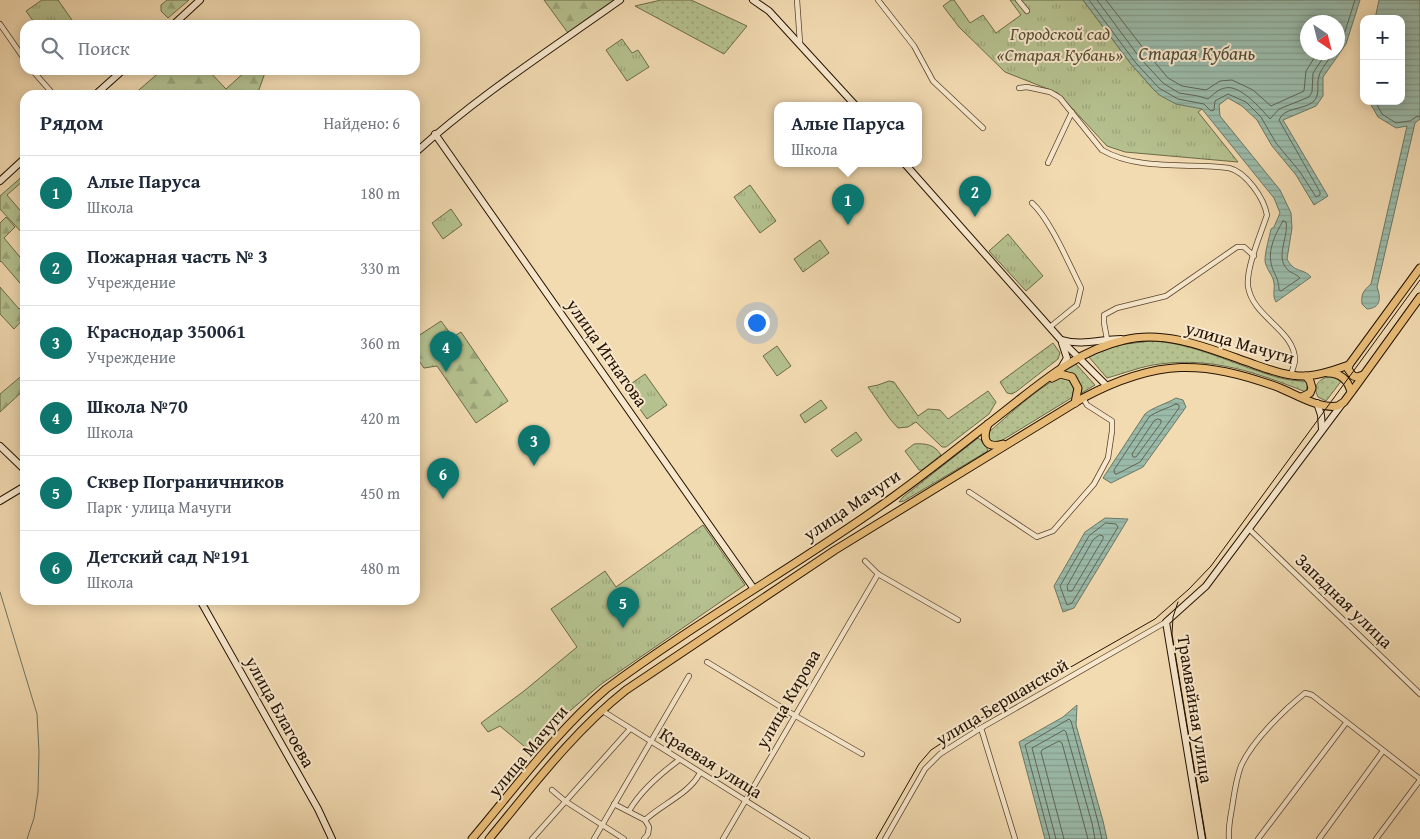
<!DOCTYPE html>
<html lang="ru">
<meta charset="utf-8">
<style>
body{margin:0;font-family:"Gentium Book Plus",serif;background:#f6f6f7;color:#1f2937}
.controls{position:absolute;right:15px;top:15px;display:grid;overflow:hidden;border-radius:10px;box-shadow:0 2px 12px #0003}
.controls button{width:45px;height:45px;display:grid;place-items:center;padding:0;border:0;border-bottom:1px solid #e0e1e3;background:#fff;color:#1f2937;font:25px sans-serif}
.compass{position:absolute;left:1300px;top:15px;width:45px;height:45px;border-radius:50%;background:#fff;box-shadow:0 2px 12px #0003;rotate:145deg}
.you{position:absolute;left:756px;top:322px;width:18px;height:18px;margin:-12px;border:4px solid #fff;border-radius:50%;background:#1a73e8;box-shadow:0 0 0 8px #1a73e833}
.badge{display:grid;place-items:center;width:32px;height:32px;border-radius:50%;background:#0f766e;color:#fff;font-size:16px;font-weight:700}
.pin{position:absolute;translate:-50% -41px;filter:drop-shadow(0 1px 2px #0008)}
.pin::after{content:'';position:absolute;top:26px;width:18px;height:15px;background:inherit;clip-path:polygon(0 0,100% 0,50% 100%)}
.popup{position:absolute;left:774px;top:102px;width:148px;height:65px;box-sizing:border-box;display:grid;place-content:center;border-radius:10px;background:#fff;filter:drop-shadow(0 1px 4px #0005);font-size:16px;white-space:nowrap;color:#747a83}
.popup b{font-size:19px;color:#1f2937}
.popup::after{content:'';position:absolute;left:50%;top:100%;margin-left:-10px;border:10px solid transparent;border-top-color:#fff}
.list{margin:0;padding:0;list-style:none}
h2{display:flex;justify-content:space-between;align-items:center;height:65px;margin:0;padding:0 20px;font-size:21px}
h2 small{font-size:16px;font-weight:400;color:#747a83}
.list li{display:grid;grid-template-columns:32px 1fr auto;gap:15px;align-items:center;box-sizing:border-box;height:75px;padding:0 20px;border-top:1px solid #e0e1e3}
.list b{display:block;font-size:19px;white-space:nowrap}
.list p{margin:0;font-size:16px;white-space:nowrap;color:#747a83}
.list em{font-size:16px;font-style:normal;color:#747a83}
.icon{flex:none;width:28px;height:28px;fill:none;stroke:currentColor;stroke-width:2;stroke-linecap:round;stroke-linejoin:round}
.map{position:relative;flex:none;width:1420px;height:839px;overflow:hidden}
.search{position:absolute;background:#fff;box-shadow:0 2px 12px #0003;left:20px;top:20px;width:400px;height:55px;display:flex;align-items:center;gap:12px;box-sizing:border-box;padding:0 18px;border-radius:15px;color:#747a83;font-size:19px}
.panel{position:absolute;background:#fff;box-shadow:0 2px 12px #0003;left:20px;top:90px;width:400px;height:515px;border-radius:15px}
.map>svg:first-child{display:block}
</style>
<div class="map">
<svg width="1420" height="839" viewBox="0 0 1420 839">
<defs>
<pattern id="grass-dots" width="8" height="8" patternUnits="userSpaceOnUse" patternTransform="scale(1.25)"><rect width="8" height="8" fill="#b5c18f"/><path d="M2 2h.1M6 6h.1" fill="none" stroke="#9ca57a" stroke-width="1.8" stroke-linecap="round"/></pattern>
<pattern id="forest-firs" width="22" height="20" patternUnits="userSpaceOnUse" patternTransform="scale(1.25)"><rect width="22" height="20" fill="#b5c18f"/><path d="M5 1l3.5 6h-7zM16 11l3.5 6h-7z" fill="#9ca57a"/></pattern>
<pattern id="park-tufts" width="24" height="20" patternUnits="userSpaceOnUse" patternTransform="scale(1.25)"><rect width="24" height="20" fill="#b5c18f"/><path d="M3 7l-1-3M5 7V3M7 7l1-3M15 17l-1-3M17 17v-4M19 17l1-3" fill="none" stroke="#9ca57a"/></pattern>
<pattern id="water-rules" width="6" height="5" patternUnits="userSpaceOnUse" patternTransform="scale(1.25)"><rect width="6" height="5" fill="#9bbbaa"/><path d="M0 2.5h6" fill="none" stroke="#85a090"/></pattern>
</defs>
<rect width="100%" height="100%" fill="#f2dab1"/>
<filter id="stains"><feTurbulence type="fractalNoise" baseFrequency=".004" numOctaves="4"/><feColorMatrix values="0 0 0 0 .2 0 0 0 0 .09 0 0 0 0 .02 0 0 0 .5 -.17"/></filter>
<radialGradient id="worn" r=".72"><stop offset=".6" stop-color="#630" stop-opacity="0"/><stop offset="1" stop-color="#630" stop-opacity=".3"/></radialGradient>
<g fill="url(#grass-dots)" stroke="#6c6a48">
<path d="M661,0H691L747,26L724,54L635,6Z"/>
<path d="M1150,341C1186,342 1220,358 1255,370C1272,376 1290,382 1308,381L1306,392C1257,373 1214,357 1160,364C1142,366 1125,373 1107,378L1088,356L1118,345Z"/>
<path d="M1053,343L1060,353L1058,359L1017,391L1012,394L1007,393L1000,382Z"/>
<path d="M1076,364L1095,385L1080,394L1082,389C1078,378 1074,374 1063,372Z"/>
<path d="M1329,376H1334L1342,380L1326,401L1318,397C1312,385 1319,380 1329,376Z"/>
<path d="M1061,377C1072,380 1075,386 1073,397L1001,441C996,443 993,443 989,439V432C1005,418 1042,384 1061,377Z"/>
<path d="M889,381L894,382L918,416L928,409L940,410L948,419L988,391L996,402L989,414L946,447H942L916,422L908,427L898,428L890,419L868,387L878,385Z"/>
<path d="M978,438L981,440L988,450L986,452L904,501L899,502L903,497Z"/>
<path d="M914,444C926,443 935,445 941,455L922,470H919L905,451Z"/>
</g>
<g fill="url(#forest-firs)" stroke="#6c6a48">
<path d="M167,0H189L168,18L161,11V5Z"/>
<path d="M544,0H615L568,33Z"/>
<path d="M162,70H208L226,89L247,70H266L257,95H133Z"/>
<path d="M25,174V179L7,195L25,216V236L0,209V196Z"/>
<path d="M6,217L15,227L4,238L25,263V289L1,261L0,262V223Z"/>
<path d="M0,287L19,309L25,304V317L14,329L0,314Z"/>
<path d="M441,321L453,337L461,332L508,401L476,423L437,366L424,368L415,355V338Z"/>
<path d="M25,373V389L0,412V394Z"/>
</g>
<g fill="url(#park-tufts)" stroke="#6c6a48">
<path d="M42,0H58L72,20L65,25H36L26,11Z"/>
<path d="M951,0H954L970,23L983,15L996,33L1021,15L1010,0H1083L1131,64L1155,91L1202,109L1198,112L1238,162L1125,152L1107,146L1058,93L1005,72L959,27L943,6Z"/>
<path d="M622,39L632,53L638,50L649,67L627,81L606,50Z"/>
<path d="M750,185L776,221L760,233L734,197Z"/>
<path d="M451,209L462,225L443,239L432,223Z"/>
<path d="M1008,234L1043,276L1026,291L989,251Z"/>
<path d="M820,240L829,253L803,272L794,259Z"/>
<path d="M645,374L667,405L647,419L625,388Z"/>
<path d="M856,432L862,440L837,457L831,450Z"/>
<path d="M703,525L745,585L600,685L557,722L531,752L500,726L488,732L481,723L524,691L577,647L551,609L605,571L616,587Z"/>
</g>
<g fill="#b5c18f" stroke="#6c6a48">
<path d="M777,346L791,366L777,376L763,356Z"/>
<path d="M821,400L827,408L805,423L800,415Z"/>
</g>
<g fill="url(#water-rules)" stroke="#6b7766" fill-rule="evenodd">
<path d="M1083,0H1360L1346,44L1323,77V96L1316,106L1283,120L1328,196L1314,205L1296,175L1272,146L1257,120L1242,106L1228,98L1219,105L1220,116L1280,190L1291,213L1292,228L1287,259C1295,274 1302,267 1311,277L1276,302C1272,295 1275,290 1274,283C1273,275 1266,269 1265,261C1265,251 1269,239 1271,229L1274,227L1280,213L1274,198L1202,109L1176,104L1161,96L1155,91L1131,64ZM1338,22V52H1308V22Z"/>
<path d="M1379,0H1420V119L1415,123L1377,287C1381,298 1381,308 1367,309L1362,304C1361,294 1363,291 1371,284L1407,126L1396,128L1378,117L1369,101H1401V19H1375Z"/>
<path d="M1176,398L1183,400L1186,407L1143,467L1111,483L1103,478L1145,414C1153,407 1166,404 1176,398Z"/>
<path d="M1105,518L1128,519L1074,608L1063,612L1054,586L1085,532Z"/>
<path d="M1077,705L1076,725L1103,821L1107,839H1045L1019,742L1063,717Z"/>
</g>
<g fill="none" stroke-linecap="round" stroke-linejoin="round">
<g stroke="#606655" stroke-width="1">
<path d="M1089,0L1135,62L1159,88L1178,99L1204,104L1211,111L1214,110L1215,101L1228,94L1246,102L1261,117L1276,143L1300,172L1316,197L1320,195V192L1279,120C1284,107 1303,110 1313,102C1321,95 1316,85 1319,76C1321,68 1330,59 1334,52"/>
<path d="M1097,0L1140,58L1163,83L1179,93L1198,96L1208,99C1213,95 1218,89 1225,88C1240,84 1261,109 1270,119L1279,109L1309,97L1312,92L1313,73L1327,52"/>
<path d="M1106,0L1147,53L1168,78L1182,86L1206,90L1220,81L1232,80L1253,90L1271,106L1304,91L1306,71L1318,52"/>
<path d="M1338,48L1342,41L1355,0"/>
<path d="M1375,101L1382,114L1396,123L1410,121L1416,117L1420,116"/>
<path d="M1283,221L1286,222C1289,237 1275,256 1287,269C1290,273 1297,274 1300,278L1281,291L1279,290C1279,277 1273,274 1271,263C1268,248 1276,233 1283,221Z"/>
<path d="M1176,404L1179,405V408L1140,462L1117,474H1115L1114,470L1149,417C1155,412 1168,408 1176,404Z"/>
<path d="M1158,419L1161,420V423L1136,457H1133L1132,454L1154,421Z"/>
<path d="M1106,523L1116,524L1118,527L1072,603L1067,605L1060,586L1089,536Z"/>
<path d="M1100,535L1103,536V539L1072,591H1068L1067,586L1093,540Z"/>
<path d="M1050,839L1025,745L1069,719L1071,721L1098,822L1102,839"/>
<path d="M1056,839L1032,748L1064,730L1066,732L1092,823L1095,839"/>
<path d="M1064,839L1041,752L1042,750L1059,741L1062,743L1088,839"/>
</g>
<path stroke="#6b7766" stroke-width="1" d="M0,592L37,714L39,752L38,792L34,818L27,839"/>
<g stroke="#58442c" stroke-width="6">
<g id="street">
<path d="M797,0L800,43"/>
<path d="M878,0L914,46L933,81L983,128"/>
<path d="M1018,0L1027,11"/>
<path d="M0,24L25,60"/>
<path d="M32,70L54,95"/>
<path d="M1019,88L1027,87L1050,92L1060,98L1102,150C1138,171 1189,163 1229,168C1246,172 1264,198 1267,215C1261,233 1246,268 1248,286C1252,317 1295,330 1295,360C1295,364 1292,370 1291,375"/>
<path d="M1048,163L1072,112"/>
<path d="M1032,203C1050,219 1070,266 1081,288L1077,305L1050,327"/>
<path d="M1107,339L1104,323V315L1117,308L1166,296L1237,247H1244L1254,256"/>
<path d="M969,492L1037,537L1053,531L1094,484L1108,458L1112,431V421L1087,405L1083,398"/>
<path d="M1249,529L1420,694"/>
<path d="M865,561L878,574L958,620"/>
<path d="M707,662L794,715L862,754"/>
<path d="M601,710L807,839"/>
<path d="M981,728L1015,839"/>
<path d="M552,790L565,801L624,839"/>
<path d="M614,804L645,820C662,804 689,794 700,773"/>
<path d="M629,811C641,790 660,774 679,760"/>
<path d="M532,839L630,729"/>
<path d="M594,839L689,676"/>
<path d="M644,839L648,834L649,827L645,820"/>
<path d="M723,839L878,574"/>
<path d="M885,839L925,769L940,754L981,728L1166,622"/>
<path d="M1229,839C1228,828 1230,819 1232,808C1234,794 1236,779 1241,766C1252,741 1284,710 1305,693L1312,695L1420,779"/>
<path d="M1258,839L1346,723"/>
<path d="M1319,839L1383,751"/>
<path d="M1376,839L1420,780"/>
</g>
</g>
<g stroke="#241200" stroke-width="8">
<g id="secondary">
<path d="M753,0L769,11L856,106"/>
<path d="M173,25L200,0"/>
<path d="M95,95L123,70"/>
<path d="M435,134L754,589"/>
<path d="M415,153C478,96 551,49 620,0"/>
<path d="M905,164L1061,340L1106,385"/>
<path d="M0,181L25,158"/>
<path d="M1062,340C1082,346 1101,339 1121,339"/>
<path d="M1061,368L1067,358L1062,343"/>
<path d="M1317,403L1321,415L1322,429"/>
<path d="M0,446L25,470"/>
<path d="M0,501L25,486"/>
<path d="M200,600L318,809L332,839"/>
<path d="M1202,839L1166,622L1206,586L1342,404"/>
</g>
</g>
<g stroke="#241200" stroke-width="9">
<g id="primary">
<path d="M1328,373C1341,373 1348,380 1351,392"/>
<path d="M1363,375L1357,377L1353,376L1348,369L1349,365L1420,268"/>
<path d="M1052,378L1060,374L1072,377L1078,388L1075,403"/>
<path d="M1302,397L1310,393L1312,388L1310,381L1306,376"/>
<path d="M988,424C982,439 985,449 1003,444"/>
<path d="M472,839C515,788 556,732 606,689C699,620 800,564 893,497C932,469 969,439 1006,410C1043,381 1077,351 1124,340C1167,329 1213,350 1253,364C1270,370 1289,377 1307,376C1322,375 1335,370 1349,365"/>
<path d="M489,839C532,787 573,732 626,690L835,550L1083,398C1156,359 1204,359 1280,388C1297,395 1319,409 1338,406L1344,402L1358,383L1420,297"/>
</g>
</g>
<use href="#street" stroke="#f7e7cc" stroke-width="4.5"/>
<use href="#secondary" stroke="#f7e7cc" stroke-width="6"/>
<use href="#primary" stroke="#e9bd78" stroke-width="7"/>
<g stroke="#241200" stroke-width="1">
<path d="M1178,602L1173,617L1172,634L1206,839"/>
<path d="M876,839L919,764L931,750L969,725L1155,619L1189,589L1211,566L1420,280"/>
</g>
</g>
<g text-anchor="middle" stroke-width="4" stroke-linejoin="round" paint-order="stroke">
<g font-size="18" font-style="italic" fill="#574f32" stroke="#f7e7cc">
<text x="1060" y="40">Городской сад<tspan x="1060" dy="21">«Старая Кубань»</tspan></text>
</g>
<g font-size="18" fill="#241200" stroke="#f7e7cc">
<text transform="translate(1240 343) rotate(16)" y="6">улица Мачуги</text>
<text transform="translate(607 353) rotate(55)" y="6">улица Игнатова</text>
<text transform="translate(852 505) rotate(-34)" y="6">улица Мачуги</text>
<text transform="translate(1344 601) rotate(44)" y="6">Западная улица</text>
<text transform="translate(788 699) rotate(-60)" y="6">улица Кирова</text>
<text transform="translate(1002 702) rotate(-31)" y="6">улица Бершанской</text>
<text transform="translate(1195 709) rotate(81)" y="6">Трамвайная улица</text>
<text transform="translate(280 712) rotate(61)" y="6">улица Благоева</text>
<text transform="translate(528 751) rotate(-50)" y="6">улица Мачуги</text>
<text transform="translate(711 763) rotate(32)" y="6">Краевая улица</text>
</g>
<g font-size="19" font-style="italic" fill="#4e4d3c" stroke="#f7e7cc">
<text x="1197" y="60">Старая Кубань</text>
</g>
</g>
<rect width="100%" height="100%" filter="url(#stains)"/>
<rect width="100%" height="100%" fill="url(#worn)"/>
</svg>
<div class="controls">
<button>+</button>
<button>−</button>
</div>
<svg class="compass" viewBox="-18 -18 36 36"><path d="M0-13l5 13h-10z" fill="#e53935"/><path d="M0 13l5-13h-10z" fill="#747a83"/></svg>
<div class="you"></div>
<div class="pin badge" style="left:848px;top:225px">1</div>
<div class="popup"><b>Алые Паруса</b>Школа</div>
<div class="pin badge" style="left:975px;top:217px">2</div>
<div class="pin badge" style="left:534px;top:466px">3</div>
<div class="pin badge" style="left:446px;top:372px">4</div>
<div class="pin badge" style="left:623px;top:628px">5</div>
<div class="pin badge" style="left:443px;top:499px">6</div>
<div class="search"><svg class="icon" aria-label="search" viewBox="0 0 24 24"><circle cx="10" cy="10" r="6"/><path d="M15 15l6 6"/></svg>Поиск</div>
<section class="panel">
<h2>Рядом<small>Найдено: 6</small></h2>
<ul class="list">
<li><span class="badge">1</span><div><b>Алые Паруса</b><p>Школа</p></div><em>180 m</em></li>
<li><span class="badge">2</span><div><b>Пожарная часть № 3</b><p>Учреждение</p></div><em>330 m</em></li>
<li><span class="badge">3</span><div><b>Краснодар 350061</b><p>Учреждение</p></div><em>360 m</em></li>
<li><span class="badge">4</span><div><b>Школа №70</b><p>Школа</p></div><em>420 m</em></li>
<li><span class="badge">5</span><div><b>Сквер Пограничников</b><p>Парк · улица Мачуги</p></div><em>450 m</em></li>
<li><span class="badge">6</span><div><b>Детский сад №191</b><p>Школа</p></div><em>480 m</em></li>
</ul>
</section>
</div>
